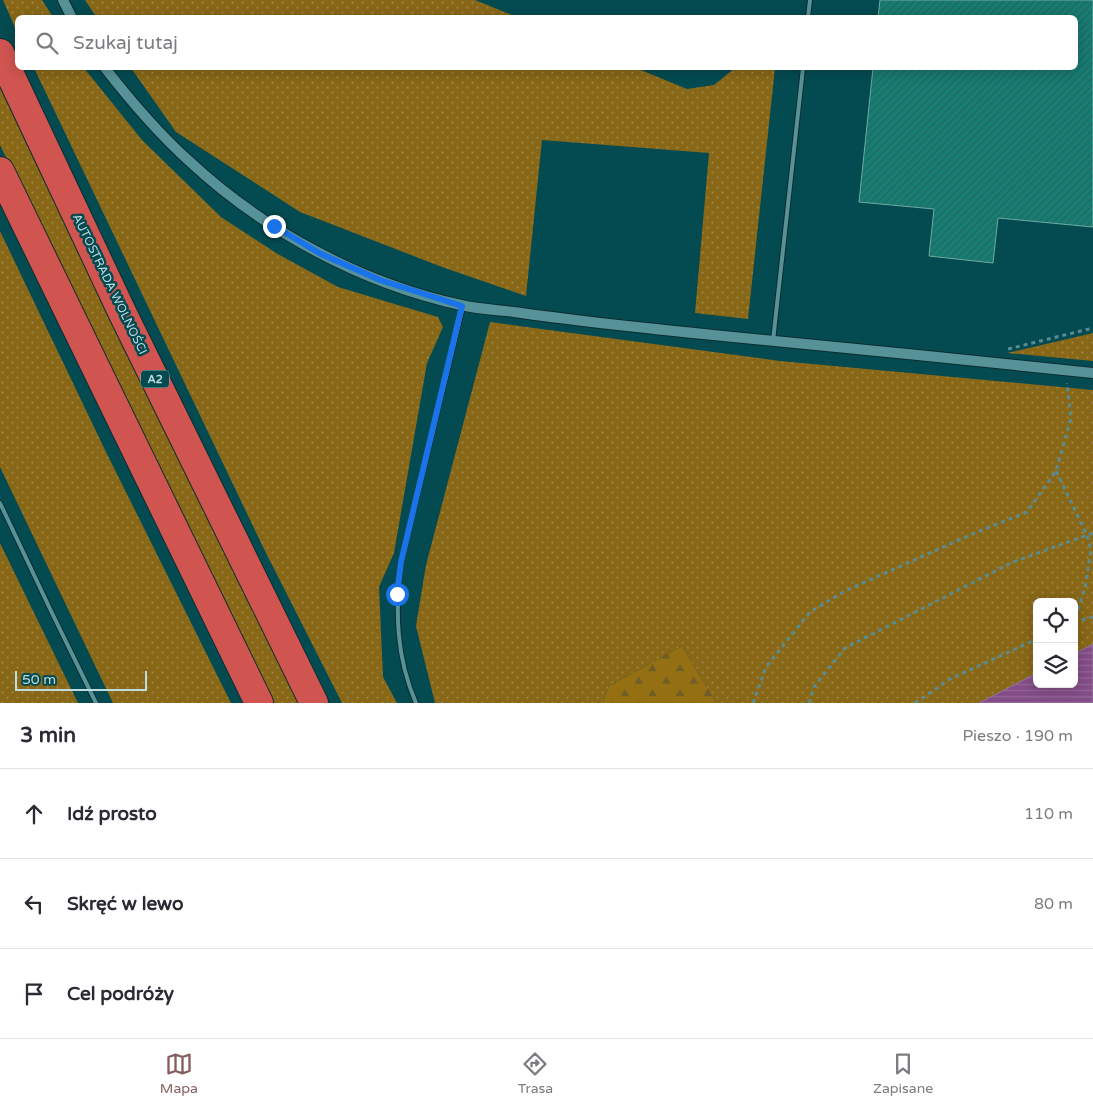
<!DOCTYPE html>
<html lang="pl">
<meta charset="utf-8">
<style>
body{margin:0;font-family:"Varela Round",sans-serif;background:#f7f7f7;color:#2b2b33}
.controls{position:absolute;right:15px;bottom:15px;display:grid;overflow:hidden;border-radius:8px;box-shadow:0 2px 12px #0003}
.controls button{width:45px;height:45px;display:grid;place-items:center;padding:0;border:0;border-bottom:1px solid #e1e1e2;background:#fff;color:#2b2b33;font:25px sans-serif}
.scale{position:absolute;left:15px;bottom:12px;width:132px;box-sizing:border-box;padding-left:5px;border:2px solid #bfdcdf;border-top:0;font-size:14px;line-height:18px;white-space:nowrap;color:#bfdcdf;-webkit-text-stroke:4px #044a51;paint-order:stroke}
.stop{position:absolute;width:15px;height:15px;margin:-11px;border:4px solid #1a73e8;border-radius:50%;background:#fff}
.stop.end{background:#1a73e8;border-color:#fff;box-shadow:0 1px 5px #0008}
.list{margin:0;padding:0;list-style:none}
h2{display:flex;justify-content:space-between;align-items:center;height:65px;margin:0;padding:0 20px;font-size:21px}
h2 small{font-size:16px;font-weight:400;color:#7c7c81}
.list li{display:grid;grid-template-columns:32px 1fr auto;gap:15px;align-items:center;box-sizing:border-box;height:90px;padding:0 20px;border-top:1px solid #e1e1e2}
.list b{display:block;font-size:19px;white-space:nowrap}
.list em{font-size:16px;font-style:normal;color:#7c7c81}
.icon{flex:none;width:28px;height:28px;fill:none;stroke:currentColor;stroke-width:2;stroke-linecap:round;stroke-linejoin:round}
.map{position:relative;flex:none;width:1093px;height:703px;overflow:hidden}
.search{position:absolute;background:#fff;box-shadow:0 2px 12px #0003;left:15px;right:15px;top:15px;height:55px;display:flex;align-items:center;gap:12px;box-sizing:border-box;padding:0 18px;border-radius:8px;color:#7c7c81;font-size:19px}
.sheet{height:335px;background:#fff}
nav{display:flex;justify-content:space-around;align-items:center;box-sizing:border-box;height:70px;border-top:1px solid #e1e1e2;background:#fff;font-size:14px;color:#7c7c81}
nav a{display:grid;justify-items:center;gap:2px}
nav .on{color:#865e5f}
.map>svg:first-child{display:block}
</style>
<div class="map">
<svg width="1093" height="703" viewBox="0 0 1093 703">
<defs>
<pattern id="grass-dots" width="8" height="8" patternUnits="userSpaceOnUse" patternTransform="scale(1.25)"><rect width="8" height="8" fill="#886717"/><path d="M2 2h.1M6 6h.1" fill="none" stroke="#9c8343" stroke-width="1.8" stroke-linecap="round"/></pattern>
<pattern id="forest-firs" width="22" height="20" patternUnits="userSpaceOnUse" patternTransform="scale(1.25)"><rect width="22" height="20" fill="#957012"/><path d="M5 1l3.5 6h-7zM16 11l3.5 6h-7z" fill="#705e26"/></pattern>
<pattern id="water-rules" width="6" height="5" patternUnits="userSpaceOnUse" patternTransform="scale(1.25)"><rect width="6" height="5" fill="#844d88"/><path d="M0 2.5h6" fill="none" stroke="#946698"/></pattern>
<pattern id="building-hatch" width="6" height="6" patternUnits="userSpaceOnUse" patternTransform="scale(1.25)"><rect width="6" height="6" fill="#167d73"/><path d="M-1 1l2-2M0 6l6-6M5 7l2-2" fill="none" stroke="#246560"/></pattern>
</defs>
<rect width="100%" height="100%" fill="#044a51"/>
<g fill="url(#grass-dots)">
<path d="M3,0H42L53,17L18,18L17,32Z"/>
<path d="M85,0H475L517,17L97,18Z"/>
<path d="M34,68H84L142,140L221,217L276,253L338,287L438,317L443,327L427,363L394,553L379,587L383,677L397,703H342L263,547Z"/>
<path d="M131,68H636L687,89L714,85L735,68H775L748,319L695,313L709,153L542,140L526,296L442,267L300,212L176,132Z"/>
<path d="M0,79L302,703H271L0,145Z"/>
<path d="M0,231L106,452L231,703H113L0,467Z"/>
<path d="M490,322L780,361L1093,390V644L1074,654V602H1037V673L979,703H716L682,646L609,686L603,703H435L416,626L426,565Z"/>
<path d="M1093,333V361L1007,353Z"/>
<path d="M0,543L78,703H0Z"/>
</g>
<path fill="url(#forest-firs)" d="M682,646L716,703H603L609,686Z"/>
<path fill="url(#water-rules)" stroke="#9678a2" d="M1093,644V703H979L1037,673V684H1074V654Z"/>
<path fill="url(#building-hatch)" stroke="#6faaa1" d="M880,0H1093V227L998,218L993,263L929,256L934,209L859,202L873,68H1076V18H878Z"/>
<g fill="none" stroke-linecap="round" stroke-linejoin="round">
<g stroke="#0d2d30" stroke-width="6">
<g id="lane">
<path d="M808,18L810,0"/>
<path d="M773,341L803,68"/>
<path d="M0,503L52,613L96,703"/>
<path d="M416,703C396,657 395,611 401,562L463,306"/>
</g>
</g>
<g stroke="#0d2d30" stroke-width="12">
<g id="secondary">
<path d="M63,0L72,18"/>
<path d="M105,68C130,100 157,132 188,160C263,230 360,283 461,305C478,309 497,310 514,312C584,322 653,329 723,336C846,348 970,360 1093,373"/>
</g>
</g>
<g stroke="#0d2d30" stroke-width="30">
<g id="highway">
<path d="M0,53L122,312L314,703"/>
<path d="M0,171L259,703"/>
</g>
</g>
<g stroke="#598c92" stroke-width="3" stroke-dasharray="4 4" stroke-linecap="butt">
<path d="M1008,349L1093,328"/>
<path d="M1056,471L1087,535L1091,550L1085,588L1074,621"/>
<path d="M1074,622L1093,617"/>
<path d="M753,703L766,667L810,612L845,591L977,532L1027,512L1056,471L1071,418L1067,383"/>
<path d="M809,703L814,687L845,648L1013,562L1093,533"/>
<path d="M915,703L950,679L1037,639"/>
</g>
<use href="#lane" stroke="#579298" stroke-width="4"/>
<use href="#secondary" stroke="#579298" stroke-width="10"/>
<use href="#highway" stroke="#d05450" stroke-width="28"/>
</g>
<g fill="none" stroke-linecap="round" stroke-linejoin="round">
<path stroke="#1a73e8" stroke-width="6" d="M274,226L321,254L380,280L462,306L401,562L397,594"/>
</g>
<g text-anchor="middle" stroke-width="5" stroke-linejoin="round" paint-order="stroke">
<rect fill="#044a51" stroke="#87b0b4" stroke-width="1" x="141" y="370.5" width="28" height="17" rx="4"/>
<g font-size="11" font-weight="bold" fill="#bfdcdf">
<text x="155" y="383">A2</text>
</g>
<g font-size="12" fill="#bfdcdf" stroke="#044a51">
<text transform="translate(110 284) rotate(64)" y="4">AUTOSTRADA WOLNOŚCI</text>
</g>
</g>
</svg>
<div class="controls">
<button><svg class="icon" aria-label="locate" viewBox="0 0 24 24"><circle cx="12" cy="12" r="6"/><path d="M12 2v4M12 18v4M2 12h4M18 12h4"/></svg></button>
<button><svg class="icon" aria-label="layers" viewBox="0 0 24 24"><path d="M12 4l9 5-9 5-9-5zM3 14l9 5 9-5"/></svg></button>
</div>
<div class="scale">50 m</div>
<div class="stop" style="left:397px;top:594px"></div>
<div class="stop end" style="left:274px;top:226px"></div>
<div class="search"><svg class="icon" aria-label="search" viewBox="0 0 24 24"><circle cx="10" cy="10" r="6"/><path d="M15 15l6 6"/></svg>Szukaj tutaj</div>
</div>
<section class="sheet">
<h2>3 min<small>Pieszo · 190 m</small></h2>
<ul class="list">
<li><svg class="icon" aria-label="ahead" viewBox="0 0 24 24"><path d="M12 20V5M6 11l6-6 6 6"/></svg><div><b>Idź prosto</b></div><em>110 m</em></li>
<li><svg class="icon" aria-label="left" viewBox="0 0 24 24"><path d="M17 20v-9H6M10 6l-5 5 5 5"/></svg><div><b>Skręć w lewo</b></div><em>80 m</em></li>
<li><svg class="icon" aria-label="arrive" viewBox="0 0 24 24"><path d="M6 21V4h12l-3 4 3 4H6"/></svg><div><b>Cel podróży</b></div></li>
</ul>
</section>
<nav>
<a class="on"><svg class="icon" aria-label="map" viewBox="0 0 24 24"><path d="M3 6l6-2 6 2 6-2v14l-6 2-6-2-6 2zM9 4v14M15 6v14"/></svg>Mapa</a>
<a><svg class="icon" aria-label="directions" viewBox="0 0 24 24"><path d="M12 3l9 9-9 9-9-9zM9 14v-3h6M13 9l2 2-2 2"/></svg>Trasa</a>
<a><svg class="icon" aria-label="saved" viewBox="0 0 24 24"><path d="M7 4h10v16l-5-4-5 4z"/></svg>Zapisane</a>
</nav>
